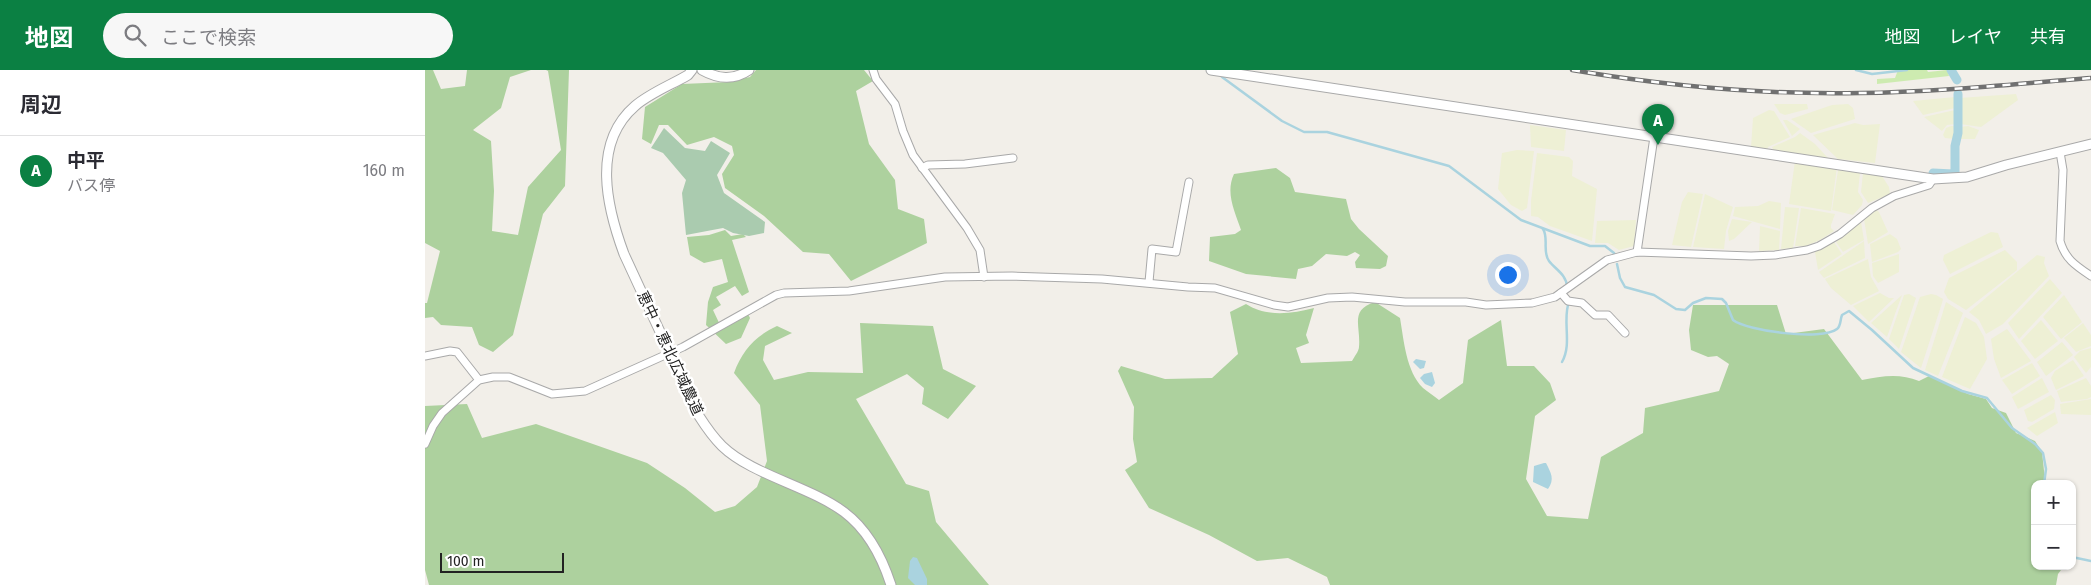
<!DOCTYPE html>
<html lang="ja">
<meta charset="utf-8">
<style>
body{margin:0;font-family:"Fira Sans","Noto Sans JP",sans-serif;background:#f7f7f7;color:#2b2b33}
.controls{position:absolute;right:15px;bottom:15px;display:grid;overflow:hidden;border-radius:10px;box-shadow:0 1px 4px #0004}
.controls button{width:45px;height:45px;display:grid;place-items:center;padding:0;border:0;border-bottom:1px solid #e1e1e2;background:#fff;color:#2b2b33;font:25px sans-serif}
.scale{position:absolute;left:15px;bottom:12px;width:124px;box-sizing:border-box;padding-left:5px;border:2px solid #222;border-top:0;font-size:14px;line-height:18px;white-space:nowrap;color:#222;-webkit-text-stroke:4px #fff;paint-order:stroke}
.you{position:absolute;left:1082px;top:204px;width:18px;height:18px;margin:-12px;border:4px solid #fff;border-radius:50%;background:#1a73e8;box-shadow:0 0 0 8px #1a73e833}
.badge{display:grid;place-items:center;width:32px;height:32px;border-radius:50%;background:#0b8043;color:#fff;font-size:16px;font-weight:700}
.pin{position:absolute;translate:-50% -41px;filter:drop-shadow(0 1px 2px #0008)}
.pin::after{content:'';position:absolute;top:26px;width:18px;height:15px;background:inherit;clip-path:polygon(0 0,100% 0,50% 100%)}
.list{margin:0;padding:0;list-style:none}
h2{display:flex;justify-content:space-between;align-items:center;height:65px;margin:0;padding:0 20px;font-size:21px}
h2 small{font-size:16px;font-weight:400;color:#7c7c81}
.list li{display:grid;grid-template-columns:32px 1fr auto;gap:15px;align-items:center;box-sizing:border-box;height:70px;padding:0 20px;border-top:1px solid #e1e1e2}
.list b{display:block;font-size:19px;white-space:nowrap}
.list p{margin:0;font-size:16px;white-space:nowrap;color:#7c7c81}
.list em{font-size:16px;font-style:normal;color:#7c7c81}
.icon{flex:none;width:28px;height:28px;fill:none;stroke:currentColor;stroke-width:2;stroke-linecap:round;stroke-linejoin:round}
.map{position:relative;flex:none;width:1666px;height:515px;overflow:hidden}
header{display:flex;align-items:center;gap:30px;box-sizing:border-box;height:70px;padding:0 25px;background:#0b8043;color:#fff}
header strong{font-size:24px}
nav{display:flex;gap:28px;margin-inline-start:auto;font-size:18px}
.search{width:350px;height:45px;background:#f7f7f7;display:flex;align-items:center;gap:12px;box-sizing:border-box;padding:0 18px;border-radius:28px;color:#7c7c81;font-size:19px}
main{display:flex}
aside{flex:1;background:#fff}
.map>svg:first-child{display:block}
</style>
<header>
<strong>地図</strong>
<div class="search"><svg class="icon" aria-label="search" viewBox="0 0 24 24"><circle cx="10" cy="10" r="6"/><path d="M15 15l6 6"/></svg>ここで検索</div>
<nav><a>地図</a><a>レイヤ</a><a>共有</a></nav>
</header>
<main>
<aside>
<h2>周辺<small></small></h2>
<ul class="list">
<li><span class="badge">A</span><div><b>中平</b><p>バス停</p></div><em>160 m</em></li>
</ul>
</aside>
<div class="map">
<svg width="1666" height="515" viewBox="0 0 1666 515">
<rect width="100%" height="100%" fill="#f2efe9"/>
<g fill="#eef0d5">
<path d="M1591,24L1593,30L1556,57L1535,54L1534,28Z"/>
<path d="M1530,27V38L1498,45L1488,31Z"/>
<path d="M1349,34H1382L1383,39L1360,45L1355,43Z"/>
<path d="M1423,34L1428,38L1430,49L1386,63L1366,49L1407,35Z"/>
<path d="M1344,40L1349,41L1365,67L1343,77L1342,80L1326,77L1328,48Z"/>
<path d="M1530,40L1531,54L1522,55L1517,61L1499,47Z"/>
<path d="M1358,50H1362L1375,59L1367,66Z"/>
<path d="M1430,53L1438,55L1455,54L1450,93L1413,89L1388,65Z"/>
<path d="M1105,55L1141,60L1139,81L1106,77Z"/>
<path d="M1526,56H1531L1530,69L1520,68L1518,65L1521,58Z"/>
<path d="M1543,56L1554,60L1550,69H1534L1535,57Z"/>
<path d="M1375,63L1390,74L1403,88L1349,81L1347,77L1370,67Z"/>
<path d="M1092,80L1109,81L1102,138L1097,141L1086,135L1073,119L1077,83Z"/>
<path d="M1112,83L1144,87L1148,91L1147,106L1172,119L1167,171L1125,156L1113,147L1106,146V131Z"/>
<path d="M1370,91L1412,97L1406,141L1364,134Z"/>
<path d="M1413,100L1435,103L1433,122L1438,130L1437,135L1428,145L1407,140Z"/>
<path d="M1438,103L1457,106L1464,117L1465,124L1443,133L1436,122Z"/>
<path d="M1263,122L1278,124L1266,177L1247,175L1257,132Z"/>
<path d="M1280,124L1308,137L1301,161L1299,179L1268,177Z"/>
<path d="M1344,131L1356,133L1355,159L1308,146L1310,137L1333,136Z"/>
<path d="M1360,137L1374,138L1368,178L1356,179Z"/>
<path d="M1376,138L1410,144L1406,155V158L1409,161L1395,170L1381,176H1370Z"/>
<path d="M1450,139L1454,142L1463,162L1443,174L1439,149Z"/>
<path d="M1307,149L1327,152L1309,169L1304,171L1303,161Z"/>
<path d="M1211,150L1209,176L1194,180L1183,173H1170L1172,151Z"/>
<path d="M1436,152L1439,170L1418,182L1411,172Z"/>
<path d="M1335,156L1355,161L1354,180L1334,181Z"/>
<path d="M1566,162L1573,163L1578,177L1525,204L1518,190L1519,185Z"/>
<path d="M1465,164L1472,169L1476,179L1473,182L1447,192L1445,174Z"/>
<path d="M1439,171L1440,188L1399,208L1394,202Z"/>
<path d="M1409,172L1417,184L1393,200L1390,182Z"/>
<path d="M1580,180L1592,192V200L1541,240L1523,229L1519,222L1524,208Z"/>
<path d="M1474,184V202L1453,213L1448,206L1447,193Z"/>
<path d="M1612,185L1620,187L1619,193L1624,206L1578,254L1561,264L1554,250L1544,242Z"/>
<path d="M1443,189L1446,207L1454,221L1426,235L1406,218L1400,209Z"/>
<path d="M1625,209L1637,223L1594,269L1583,253Z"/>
<path d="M1455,223L1464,228H1469L1444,252L1428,236Z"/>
<path d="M1484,224L1491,228L1474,279L1464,269L1479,225Z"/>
<path d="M1506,224L1511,225L1518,229L1517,233L1496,298L1476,282L1495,227Z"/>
<path d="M1477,225L1470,244L1462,267L1446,253Z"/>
<path d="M1639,225L1657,252L1636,269L1618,247Z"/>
<path d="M1521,232L1538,243L1513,306L1500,300Z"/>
<path d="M1540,247L1551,253L1559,267L1562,289L1545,319L1517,307Z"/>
<path d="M1616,250L1633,271L1610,289L1596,271Z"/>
<path d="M1658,253L1666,265V276L1651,282L1639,268Z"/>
<path d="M1582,259L1606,291L1576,308L1569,289L1566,269Z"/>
<path d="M1637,272L1648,285L1621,306L1612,292Z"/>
<path d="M1666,278V297L1661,303L1649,287L1655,281Z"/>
<path d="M1648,290L1659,306L1631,320L1626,308L1630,301Z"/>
<path d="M1607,293L1615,306L1587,324L1577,310Z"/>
<path d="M1617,308L1624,322L1593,339L1587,327Z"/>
<path d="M1661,308L1666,316V327L1662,329L1636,332L1632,321Z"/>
<path d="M1626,325L1630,330L1629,339L1607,352L1603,351L1599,340Z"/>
<path d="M1666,329V345L1636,344L1635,334Z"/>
<path d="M1630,342L1633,353L1612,366L1602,358Z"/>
</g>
<path fill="#cdebb0" d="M1473,0H1502L1503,2L1522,0L1524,6L1452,14V9L1470,8Z"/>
<g fill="#add19e">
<path d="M0,0H8L16,19L40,16L42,0H106L85,7L76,38L48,60L66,71L69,121L67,161L93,165L103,117L136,80L123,1L121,0H144L140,116L118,144L88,265L68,282L54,275L47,257L16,255L8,247L0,248V233H2L15,181L0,173Z"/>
<path d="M331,0H439L448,11L431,21L444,74L470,110L473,139L499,149L502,173L426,211L404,184L378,182L339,146L300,118L297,104L309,85L307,76L289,67L262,75L243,55H234L226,74L217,69L220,37L257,14L304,12L325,7Z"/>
<path d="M851,98L865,108L870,122L921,129L926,149L934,159L963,186L961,196L955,199L931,198L930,192L935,185L930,182L922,186L901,184L887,196L873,199L871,209L821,204L784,191L785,167L810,164L816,160C810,142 800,123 809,104Z"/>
<path d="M300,160L306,166L318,164L321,167L307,170L324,222L317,226L310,216L291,227L296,235L288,240L296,257L322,242L325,248L316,268L301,274L281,255L283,232L288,217L303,212L297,189L279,193L265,185L262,167L284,165Z"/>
<path d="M950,232L975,248C979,271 981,301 998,318C1003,322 1009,326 1014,330L1038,313L1043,270L1076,250L1082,296H1109L1125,313L1131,330L1110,346L1101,409L1122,446L1163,449L1176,387L1218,363L1220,338L1294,321L1304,294L1292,286L1283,287L1266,280L1264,260L1268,235H1352L1361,264L1399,259L1437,310C1457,306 1475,303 1494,311L1504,306L1543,324L1561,329L1567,338L1581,343L1591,363L1610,371L1617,382L1620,410V414H1610V496H1639L1633,504L1631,515H905L902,507L863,488L832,491L784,465L724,438L700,400L712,392L708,369L709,337L693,301L696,296L740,309L787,308L813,284L805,242L821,234C841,247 866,244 889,238L881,265L884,273L871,278L876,293L927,291C929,287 934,281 934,277C936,256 924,240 950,232Z"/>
<path d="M435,253L508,256L518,299L551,316L523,349L497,334L499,318L482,304L431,329L481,414L504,421L511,452L564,515H4L0,500V336L42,334L57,368L111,354L222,393L260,418L290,442L310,436L332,417L342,391L335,335L309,303C317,281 330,266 352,256L367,263L340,276L338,290L349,310L383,302L438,303Z"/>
</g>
<path fill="#aacbaf" d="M239,58L260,78L280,81L286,71L305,83L292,105L299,123L340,152L339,163L324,166L308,163L298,158L261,165L257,123L261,110L238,83L226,78Z"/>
<g fill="#aad3df">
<path d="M991,289L1001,291L999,298L995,299L988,292Z"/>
<path d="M1007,302L1010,313L1007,317L1000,314L995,308L999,304Z"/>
<path d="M1119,393H1121C1126,403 1130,409 1123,419L1108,412L1109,396Z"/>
<path d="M488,487L492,488L502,509V515H490L483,508L485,491Z"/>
</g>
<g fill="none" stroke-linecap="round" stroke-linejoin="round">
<g stroke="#aad3df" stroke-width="2.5">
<path d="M1431,0L1447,4L1482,0"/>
<path d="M797,7L857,51L879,62H902L1024,96L1096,150L1165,176H1180L1189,183"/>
<path d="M1118,159C1124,168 1117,182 1124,191C1130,199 1142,205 1142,217"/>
<path d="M1192,194L1195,208L1200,217L1229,225L1251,239L1260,240L1268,233L1281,228L1297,229L1301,233L1308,250C1322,261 1397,271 1412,259C1416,256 1415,250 1417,245L1424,241L1447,260L1488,298L1537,321L1562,328L1587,358L1610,374L1618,383L1621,399L1619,414"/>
<path d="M1137,292C1147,274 1138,254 1143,235"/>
<path d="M1647,487L1666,491"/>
</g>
<g stroke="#aad3df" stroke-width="9">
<path d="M1526,0L1532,10"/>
<path d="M1508,103L1528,104L1530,102V76L1533,63V24"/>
</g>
<g stroke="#a9a9a9" stroke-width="9">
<g id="minor">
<path d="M448,0L451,9L470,34L478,61L488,85L542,158L555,180L559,207"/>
<path d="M1635,82L1638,100L1635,171C1640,189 1651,196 1666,206"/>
<path d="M497,98L503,95L540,94L588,88"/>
<path d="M1212,182L1229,67"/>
<path d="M724,212L727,179L751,182L764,112"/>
<path d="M1136,223L1143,231L1157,233L1170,245H1183L1200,263"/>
<path d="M0,286L25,281L32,282L54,310"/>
<path d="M0,374L8,356L17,343L54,310L68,307H84L127,324L160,321L258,277L351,225L359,223L424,221L520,207L587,206L677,209L763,217L790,218L849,235L863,237L903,228L927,227L980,232H1041L1061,235L1107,233L1130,227L1182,190L1212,182L1326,186L1350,185L1382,180L1394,176L1415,164L1447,138L1469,126L1504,115L1508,109"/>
</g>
</g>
<g stroke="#a9a9a9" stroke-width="11">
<g id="tertiary">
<path d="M267,0L263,5C246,15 225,23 210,36C166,74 182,138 199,184L274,346C281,357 288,367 297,376C327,405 384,416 419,442C443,460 457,487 466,515"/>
<path d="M277,0C293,9 308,11 324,0"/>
<path d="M786,0L1508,109L1542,107L1581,95L1666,74"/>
</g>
</g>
<use href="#minor" stroke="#fff" stroke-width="7"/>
<use href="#tertiary" stroke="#fff" stroke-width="9"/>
<g stroke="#707070" stroke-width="4.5">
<path id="rail" d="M1147,0C1242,16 1338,25 1435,23C1512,22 1589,14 1666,8"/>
</g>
<use href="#rail" stroke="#fff" stroke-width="2.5" stroke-dasharray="8" stroke-linecap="butt"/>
</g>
<g text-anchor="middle" stroke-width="5" stroke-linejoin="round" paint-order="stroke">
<g font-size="15" fill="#222" stroke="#fff">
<text transform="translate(245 283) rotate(65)" y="5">恵中・恵北広域農道</text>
</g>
</g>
</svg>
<div class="controls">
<button>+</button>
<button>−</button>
</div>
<div class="scale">100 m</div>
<div class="you"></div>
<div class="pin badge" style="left:1233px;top:75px">A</div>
</div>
</main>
